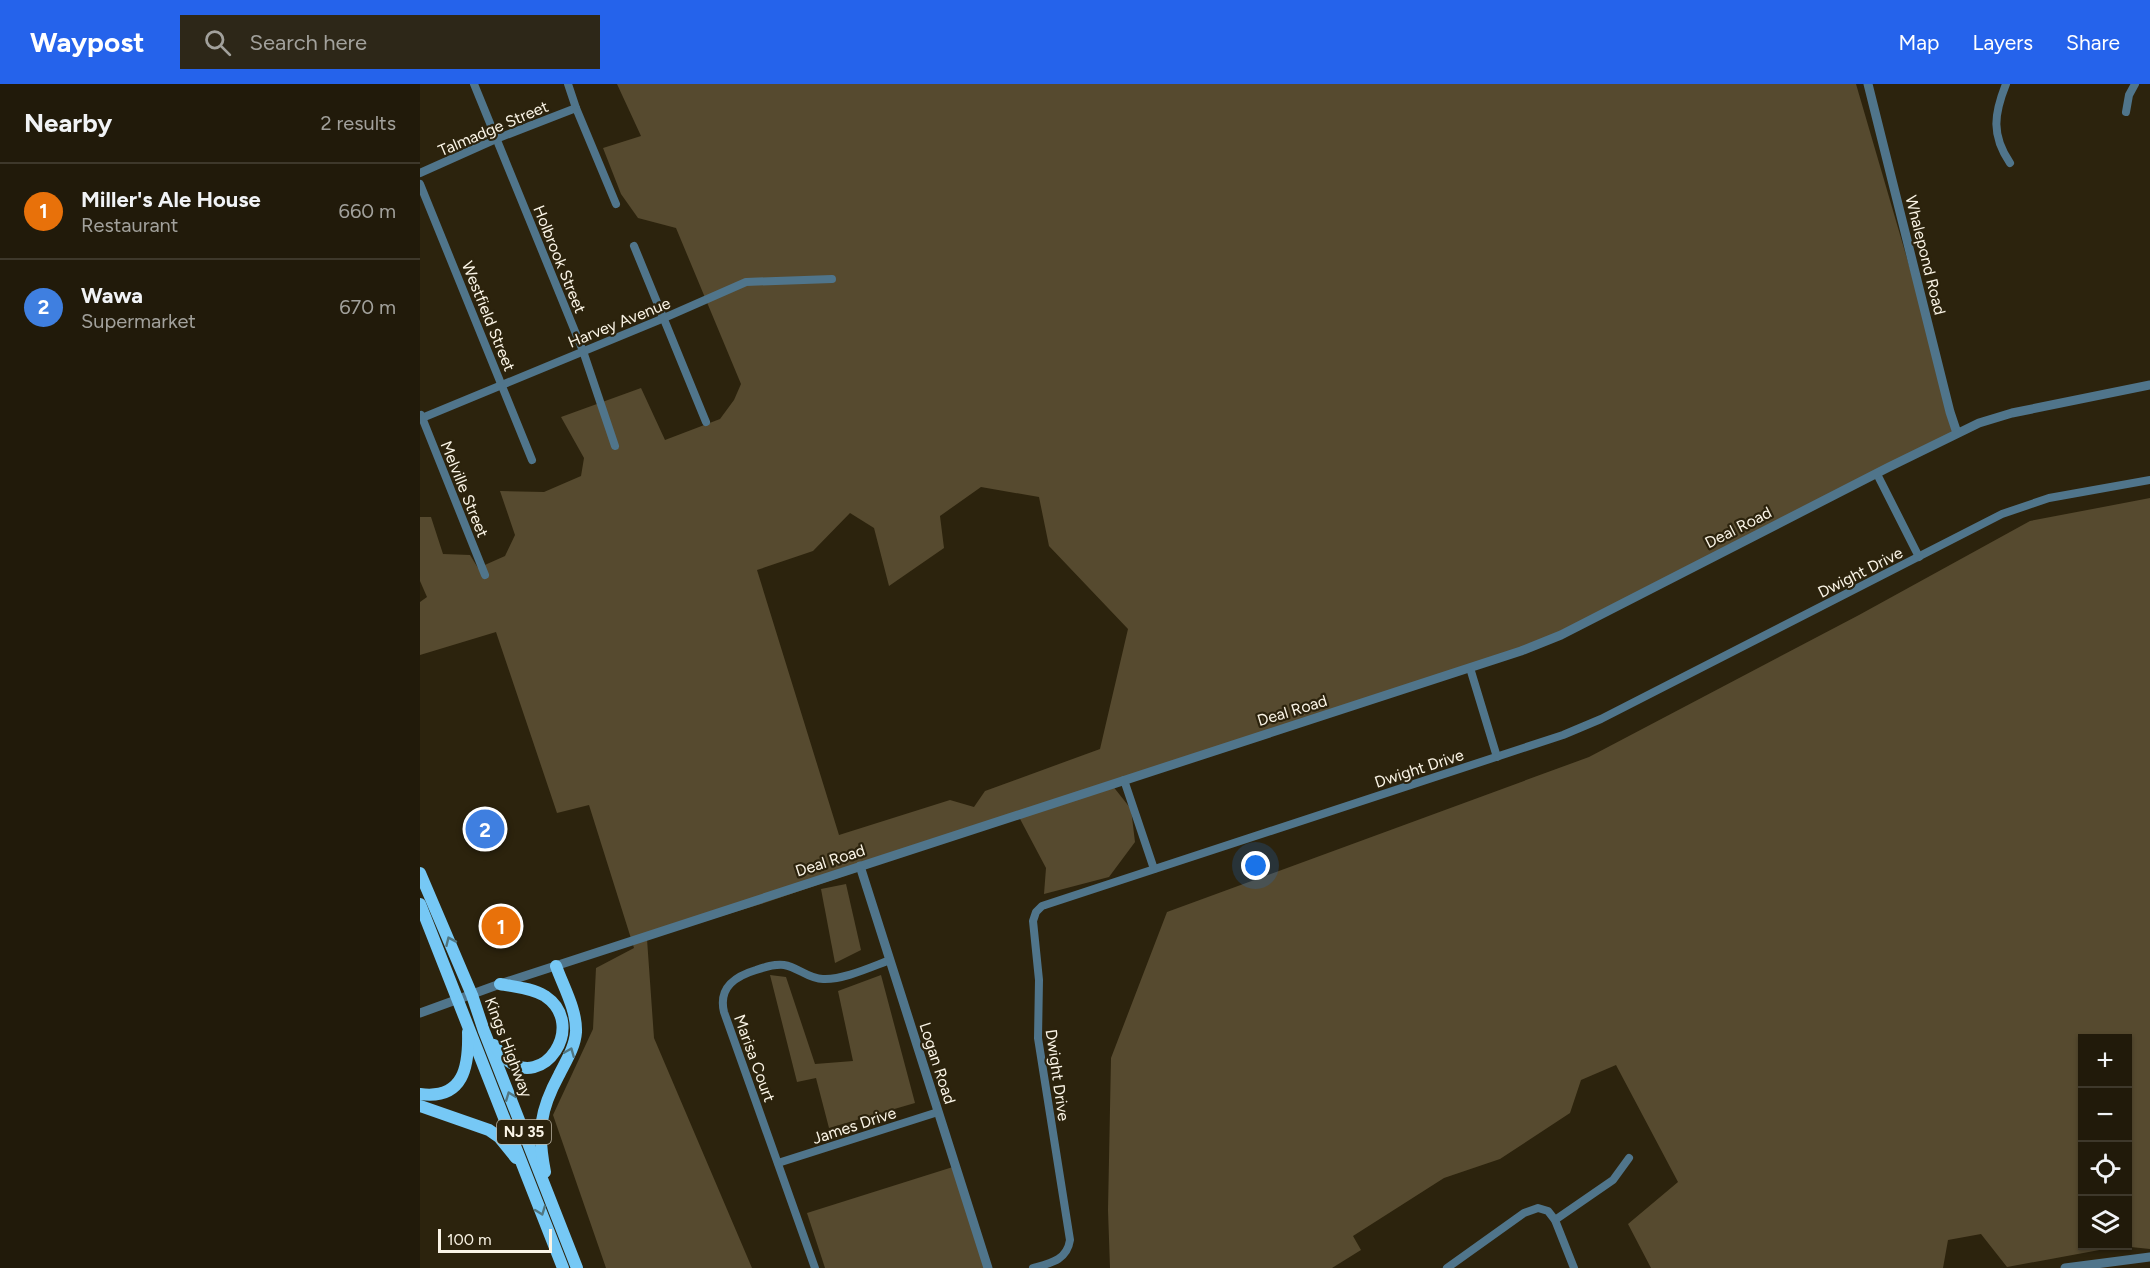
<!DOCTYPE html>
<meta charset="utf-8">
<style>
body{margin:0;font-family:Figtree,sans-serif;background:#2d2718;color:#f1f3f6}
.controls{position:absolute;right:18px;bottom:18px;display:grid;overflow:hidden;border-radius:0px;box-shadow:0 2px 4px #0004}
.controls button{width:54px;height:54px;display:grid;place-items:center;padding:0;border:0;border-bottom:2px solid #3e382b;background:#211a0a;color:#f1f3f6;font:30px sans-serif}
.scale{position:absolute;left:18px;bottom:15px;width:114px;box-sizing:border-box;padding-left:6px;border:3px solid #faf4e6;border-top:0;font-size:16px;line-height:21px;white-space:nowrap;color:#faf4e6;-webkit-text-stroke:4px #2c230d;paint-order:stroke}
.you{position:absolute;left:836px;top:782px;width:21px;height:21px;margin:-15px;border:4px solid #fff;border-radius:50%;background:#1a73e8;box-shadow:0 0 0 9px #1a73e833}
.badge{display:grid;place-items:center;width:39px;height:39px;border-radius:50%;background:#2563eb;color:#fff;font-size:20px;font-weight:700}
.pin{position:absolute;translate:-50% -50%;border:3px solid #fff;box-shadow:0 2px 6px #0006}
.list{margin:0;padding:0;list-style:none}
h2{display:flex;justify-content:space-between;align-items:center;height:78px;margin:0;padding:0 24px;font-size:26px}
h2 small{font-size:20px;font-weight:400;color:#a2a19c}
.list li{display:grid;grid-template-columns:39px 1fr auto;gap:18px;align-items:center;box-sizing:border-box;height:96px;padding:0 24px;border-top:2px solid #3e382b}
.list b{display:block;font-size:22px;white-space:nowrap}
.list p{margin:0;font-size:20px;white-space:nowrap;color:#a2a19c}
.list em{font-size:20px;font-style:normal;color:#a2a19c}
.icon{flex:none;width:33px;height:33px;fill:none;stroke:currentColor;stroke-width:2;stroke-linecap:round;stroke-linejoin:round}
.map{position:relative;flex:none;width:1730px;height:1184px;overflow:hidden}
header{display:flex;align-items:center;gap:36px;box-sizing:border-box;height:84px;padding:0 30px;background:#2563eb;color:#fff}
header strong{font-size:28px}
nav{display:flex;gap:33px;margin-inline-start:auto;font-size:21px}
.search{width:420px;height:54px;background:#2d2718;display:flex;align-items:center;gap:15px;box-sizing:border-box;padding:0 21px;border-radius:0px;color:#a2a19c;font-size:22px}
main{display:flex}
aside{flex:1;background:#211a0a}
.map>svg:first-child{display:block}
</style>
<header>
<strong>Waypost</strong>
<div class="search"><svg class="icon" aria-label="search" viewBox="0 0 24 24"><circle cx="10" cy="10" r="6"/><path d="M15 15l6 6"/></svg>Search here</div>
<nav><a>Map</a><a>Layers</a><a>Share</a></nav>
</header>
<main>
<aside>
<h2>Nearby<small>2 results</small></h2>
<ul class="list">
<li><span class="badge" style="background:#e8710a">1</span><div><b>Miller's Ale House</b><p>Restaurant</p></div><em>660 m</em></li>
<li><span class="badge" style="background:#3f7fe0">2</span><div><b>Wawa</b><p>Supermarket</p></div><em>670 m</em></li>
</ul>
</aside>
<div class="map">
<svg width="1730" height="1184" viewBox="0 0 1730 1184">
<rect width="100%" height="100%" fill="#2c230d"/>
<g fill="#564a2f" fill-rule="evenodd">
<path d="M197,0H1436L1538,349L1128,557L692,701L711,725L715,758L689,793L624,810L626,784L599,733L341,820L227,855L234,954L332,1184H186L133,1031L173,945L176,884L214,864L169,721L137,729L76,548L0,571V518L7,513L0,497V433H11L23,470L50,471L58,484L85,472L95,451L80,407L124,408L161,392L164,374L141,333L221,304L245,356L300,335L314,316L321,300L256,144L218,134L201,110L183,64L221,52ZM561,403L619,413L629,462L708,545L680,665L565,707L554,723L530,716L419,751L337,486L393,467L430,429L454,444L469,502L524,464L520,432Z"/>
<path d="M1730,414V1165L1701,1162L1587,1183L1561,1150L1528,1156L1523,1184H1231L1208,1140L1258,1098L1196,981L1161,996L1150,1029L1080,1075L1024,1094L933,1152L941,1166L912,1184H690L688,1126L691,974L747,828L1169,673L1439,531L1610,437ZM1662,954H1708V1162H1662Z"/>
<path d="M426,800L441,866L415,879L401,805Z"/>
<path d="M350,891L366,893L395,980L433,977L418,907L461,891L495,1019L409,1044L396,994L377,998Z"/>
<path d="M536,1082L568,1184H405L387,1129Z"/>
</g>
<g fill="none" stroke-linecap="round" stroke-linejoin="round">
<g stroke="#50758b" stroke-width="8">
<path d="M54,0L163,267L195,362"/>
<path d="M148,0L156,24"/>
<path d="M1586,0C1574,30 1571,51 1590,79"/>
<path d="M1706,28L1709,11L1715,0"/>
<path d="M0,89L76,55L156,24L196,120"/>
<path d="M0,100L112,376"/>
<path d="M214,162L286,338"/>
<path d="M1,331L65,491"/>
<path d="M2,334L244,234L326,198L412,195"/>
<path d="M1457,390L1499,473"/>
<path d="M1050,584L1077,673"/>
<path d="M704,696L734,785"/>
<path d="M358,1079L518,1028"/>
<path d="M1135,1136L1193,1096L1209,1074"/>
<path d="M395,1184L304,928C298,903 316,892 336,886C345,883 354,880 364,881C378,883 388,895 403,895C423,896 451,883 470,876"/>
<path d="M613,1184C631,1179 647,1176 650,1156L618,954L619,896L613,837L616,828L622,822L1143,651L1181,635L1582,430L1629,414L1730,396"/>
<path d="M1027,1184L1104,1129L1118,1124L1128,1127L1135,1136L1154,1184"/>
</g>
<g stroke="#50758b" stroke-width="9">
<path d="M1448,0L1530,328L1537,349"/>
<path d="M440,782L568,1184"/>
<path d="M0,929L80,900L1101,567L1141,551L1469,383L1559,339L1592,329L1730,301"/>
<path d="M1645,1184L1730,1173"/>
</g>
<g stroke="#76c8f5" stroke-width="12">
<path d="M0,789L52,911L64,947L157,1184"/>
<path d="M0,820L143,1184"/>
<path d="M74,961C78,966 81,971 86,975C123,1008 168,941 125,912C112,904 95,903 80,900"/>
<path d="M0,1010C44,1016 49,982 48,948"/>
<path d="M0,1022L69,1046L79,1053L96,1074"/>
<path d="M125,1088C117,1048 120,1026 139,991C146,977 155,963 156,948C157,926 143,902 136,882"/>
</g>
</g>
<defs><path id="oneway-chevron" d="M-2-3.5L2.5 0L-2 3.5" fill="none" stroke-width="1.6" stroke-linecap="round" stroke-linejoin="round" transform="scale(1.5)"/></defs>
<g stroke="#517681">
<use href="#oneway-chevron" transform="translate(30 857) rotate(-114)"/>
<use href="#oneway-chevron" transform="translate(150 968) rotate(-68)"/>
<use href="#oneway-chevron" transform="translate(90 1012) rotate(-111)"/>
<use href="#oneway-chevron" transform="translate(121 1127) rotate(69)"/>
</g>
<g text-anchor="middle" stroke-width="4.5" stroke-linejoin="round" paint-order="stroke">
<rect fill="#2c230d" stroke="#bcb5a5" stroke-width="1.5" x="77" y="1036" width="54" height="24" rx="4.5"/>
<g font-size="15" font-weight="bold" fill="#faf4e6">
<text x="104" y="1053">NJ 35</text>
</g>
<g font-size="16" fill="#faf4e6" stroke="#2c230d">
<text transform="translate(73 44) rotate(-23)" y="6">Talmadge Street</text>
<text transform="translate(1506 171) rotate(76)" y="6">Whalepond Road</text>
<text transform="translate(140 175) rotate(68)" y="6">Holbrook Street</text>
<text transform="translate(69 232) rotate(68)" y="6">Westfield Street</text>
<text transform="translate(199 238) rotate(-22)" y="6">Harvey Avenue</text>
<text transform="translate(45 405) rotate(68)" y="6">Melville Street</text>
<text transform="translate(1318 443) rotate(-27)" y="6">Deal Road</text>
<text transform="translate(1440 488) rotate(-27)" y="6">Dwight Drive</text>
<text transform="translate(872 626) rotate(-17)" y="6">Deal Road</text>
<text transform="translate(999 684) rotate(-18)" y="6">Dwight Drive</text>
<text transform="translate(410 776) rotate(-18)" y="6">Deal Road</text>
<text transform="translate(89 963) rotate(69)" y="6">Kings Highway</text>
<text transform="translate(335 974) rotate(70)" y="6">Marisa Court</text>
<text transform="translate(518 979) rotate(72)" y="6">Logan Road</text>
<text transform="translate(638 991) rotate(82)" y="6">Dwight Drive</text>
<text transform="translate(434 1041) rotate(-18)" y="6">James Drive</text>
</g>
</g>
</svg>
<div class="controls">
<button>+</button>
<button>−</button>
<button><svg class="icon" aria-label="locate" viewBox="0 0 24 24"><circle cx="12" cy="12" r="6"/><path d="M12 2v4M12 18v4M2 12h4M18 12h4"/></svg></button>
<button><svg class="icon" aria-label="layers" viewBox="0 0 24 24"><path d="M12 4l9 5-9 5-9-5zM3 14l9 5 9-5"/></svg></button>
</div>
<div class="scale">100 m</div>
<div class="you"></div>
<div class="pin badge" style="left:81px;top:842px;background:#e8710a">1</div>
<div class="pin badge" style="left:65px;top:745px;background:#3f7fe0">2</div>
</div>
</main>
